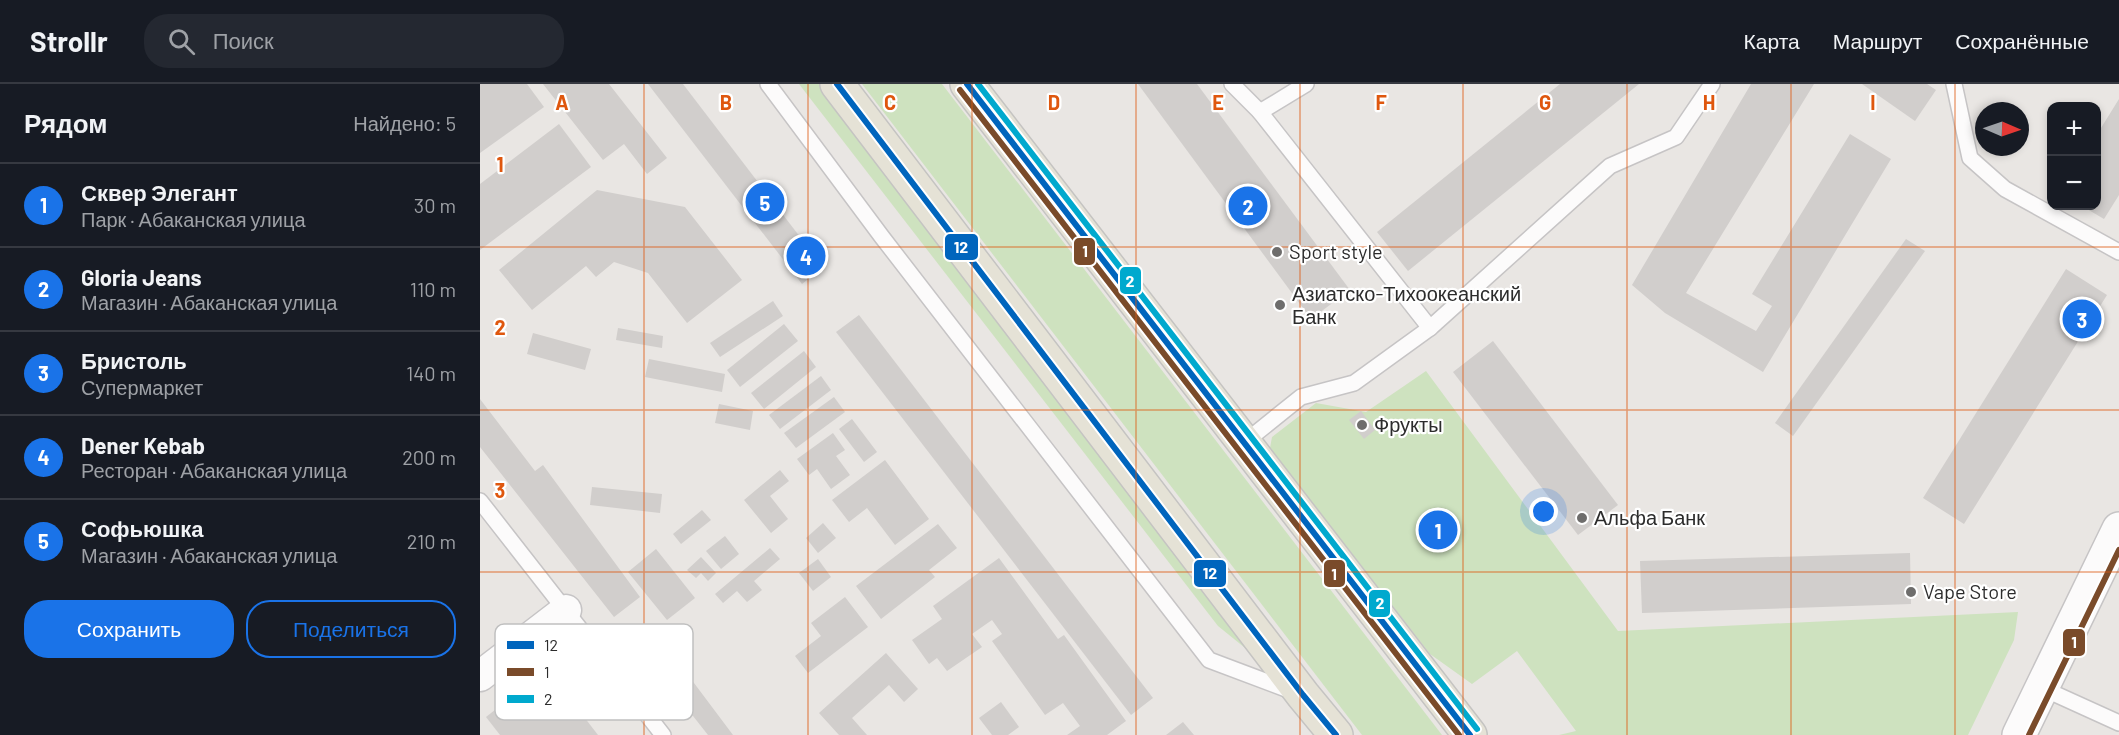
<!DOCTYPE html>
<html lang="ru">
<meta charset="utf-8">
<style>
body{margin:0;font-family:Barlow,sans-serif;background:#242831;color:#f1f3f6}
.controls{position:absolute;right:18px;top:18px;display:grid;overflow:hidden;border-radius:12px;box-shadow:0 3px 9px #0003}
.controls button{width:54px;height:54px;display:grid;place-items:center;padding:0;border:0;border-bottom:2px solid #363941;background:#171b24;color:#f1f3f6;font:30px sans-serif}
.compass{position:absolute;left:1495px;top:18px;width:54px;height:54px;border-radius:50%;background:#171b24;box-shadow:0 3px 9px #0003;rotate:92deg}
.you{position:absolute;left:1064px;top:428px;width:21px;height:21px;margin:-15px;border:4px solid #fff;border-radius:50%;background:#1a73e8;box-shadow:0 0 0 9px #1a73e833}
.badge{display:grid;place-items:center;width:39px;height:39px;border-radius:50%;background:#1a73e8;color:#fff;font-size:20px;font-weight:700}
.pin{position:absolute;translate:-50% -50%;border:3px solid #fff;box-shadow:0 2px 6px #0006}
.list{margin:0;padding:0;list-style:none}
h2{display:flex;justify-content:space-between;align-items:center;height:78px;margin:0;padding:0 24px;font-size:26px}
h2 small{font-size:20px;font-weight:400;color:#9ea1a6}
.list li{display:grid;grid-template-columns:39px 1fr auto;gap:18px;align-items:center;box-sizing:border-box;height:84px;padding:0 24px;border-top:2px solid #363941}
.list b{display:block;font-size:22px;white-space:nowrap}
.list p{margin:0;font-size:20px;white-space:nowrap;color:#9ea1a6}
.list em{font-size:20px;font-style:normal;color:#9ea1a6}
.actions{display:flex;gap:12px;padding:18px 24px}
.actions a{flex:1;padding:14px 0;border:2px solid #1a73e8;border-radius:24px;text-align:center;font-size:21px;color:#1a73e8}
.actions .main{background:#1a73e8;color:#fff}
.icon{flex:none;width:33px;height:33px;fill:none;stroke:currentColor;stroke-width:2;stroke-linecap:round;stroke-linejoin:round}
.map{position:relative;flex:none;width:1639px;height:651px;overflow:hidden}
header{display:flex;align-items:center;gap:36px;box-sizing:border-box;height:84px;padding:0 30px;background:#171b24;border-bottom:2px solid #363941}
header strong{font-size:28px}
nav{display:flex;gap:33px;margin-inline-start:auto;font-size:21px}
.search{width:420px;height:54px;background:#242831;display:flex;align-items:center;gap:15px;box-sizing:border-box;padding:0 21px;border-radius:24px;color:#9ea1a6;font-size:22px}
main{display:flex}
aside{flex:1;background:#171b24}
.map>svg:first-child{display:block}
</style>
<header>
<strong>Strollr</strong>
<div class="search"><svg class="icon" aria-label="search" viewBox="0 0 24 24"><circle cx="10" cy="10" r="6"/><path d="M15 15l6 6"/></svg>Поиск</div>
<nav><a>Карта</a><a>Маршрут</a><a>Сохранённые</a></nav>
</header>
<main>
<aside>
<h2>Рядом<small>Найдено: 5</small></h2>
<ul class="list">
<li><span class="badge">1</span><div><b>Сквер Элегант</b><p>Парк · Абаканская улица</p></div><em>30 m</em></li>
<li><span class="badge">2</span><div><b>Gloria Jeans</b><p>Магазин · Абаканская улица</p></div><em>110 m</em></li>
<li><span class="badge">3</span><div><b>Бристоль</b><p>Супермаркет</p></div><em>140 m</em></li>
<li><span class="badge">4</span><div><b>Dener Kebab</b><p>Ресторан · Абаканская улица</p></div><em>200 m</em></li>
<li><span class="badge">5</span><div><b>Софьюшка</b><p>Магазин · Абаканская улица</p></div><em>210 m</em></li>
</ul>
<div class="actions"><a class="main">Сохранить</a><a>Поделиться</a></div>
</aside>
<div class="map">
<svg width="1639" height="651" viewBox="0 0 1639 651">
<rect width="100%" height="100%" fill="#e9e6e3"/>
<g fill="#cee2bf">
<path d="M319,0H339L775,572L738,542Z"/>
<path d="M382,0H462L962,651H882Z"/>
<path d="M946,287L1138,547L1538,528L1534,556L1488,651H1079L1096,647L1037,567L992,600L950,570L790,364L792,353L836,319L886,328Z"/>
</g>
<g fill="#d1cecc">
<path d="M0,0H47L64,23L0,69Z"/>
<path d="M63,0H129L187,74L167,90L144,60L123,76Z"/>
<path d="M168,0H203L343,183L322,200Z"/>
<path d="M658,0H717L870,206L831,235Z"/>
<path d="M1080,0H1159L928,187L897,148Z"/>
<path d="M1271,0H1334L1206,209L1276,247L1292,222L1272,210L1370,50L1411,75L1283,288L1185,229L1152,201Z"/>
<path d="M1382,0H1447L1456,6L1435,37Z"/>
<path d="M1639,15V111L1624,135L1602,122H1616V52Z"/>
<path d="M79,40L111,83L0,166V100Z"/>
<path d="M117,106L205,123L262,196L207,239L168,189L134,178L116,193L106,182L52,226L19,186Z"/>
<path d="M1426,155L1445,167L1313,352L1295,339Z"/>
<path d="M1586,185L1627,211L1484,440L1443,414Z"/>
<path d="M293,217L303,232L240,273L230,259Z"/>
<path d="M379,231L673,614L651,631L356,248Z"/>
<path d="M304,240L318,257L260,303L247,286Z"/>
<path d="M138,244L183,252L182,264L136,256Z"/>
<path d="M53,249L111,265L105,286L47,270Z"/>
<path d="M1013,257L1138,421L1098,451L973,288Z"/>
<path d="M324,267L336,283L284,325L271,309Z"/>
<path d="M169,275L245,290L242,308L165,293Z"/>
<path d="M341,292L351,306L300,345L289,331Z"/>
<path d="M354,313L365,328L316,364L304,349Z"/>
<path d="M0,315L55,387L63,381L160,513L134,533L0,363Z"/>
<path d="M239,320L273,327L270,346L235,339Z"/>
<path d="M881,327L895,346L884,355L869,336Z"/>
<path d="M372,335L397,368L384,378L359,345Z"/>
<path d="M353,349L365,366L356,372L370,391L351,405L337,385L329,391L317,375Z"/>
<path d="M405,376L449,435L415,461L387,424L369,438L352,416Z"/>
<path d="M300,386L309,397L290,412L308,435L291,449L264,416Z"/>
<path d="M112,403L182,410L180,429L110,421Z"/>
<path d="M222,426L231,436L201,460L193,450Z"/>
<path d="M343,439L356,454L338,469L326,454Z"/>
<path d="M458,440L477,464L449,486L455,493L401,535L376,502Z"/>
<path d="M245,452L259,470L241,485L226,467Z"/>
<path d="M290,464L300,475L274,497L282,506L267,518L257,507L243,519L235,510Z"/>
<path d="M176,465L215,514L187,536L148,488Z"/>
<path d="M1430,469L1431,520L1162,529L1160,477Z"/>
<path d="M221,473L236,489L228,497L221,489L216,494L207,486Z"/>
<path d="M519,474L578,555L584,551L646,637L627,651H587L600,642L583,619L565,631L512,557L522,550L512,536L492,550L502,563L467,587L457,574L449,580L432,556L462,535L453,522Z"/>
<path d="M338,475L351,493L333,507L319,489Z"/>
<path d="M365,513L388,543L328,589L315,572L341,552L331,539Z"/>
<path d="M172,543L253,651H228L154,557Z"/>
<path d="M406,569L438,605L424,618L409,601L372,634L387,651H359L339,629Z"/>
<path d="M67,585L118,651H20L6,633Z"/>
<path d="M521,618L539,643L528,651H512L499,634Z"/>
<path d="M703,638L714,651H686Z"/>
</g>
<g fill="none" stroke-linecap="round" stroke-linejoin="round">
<g stroke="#c6c4c5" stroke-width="18">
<g id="service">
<path d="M288,0L402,153L729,576L814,608"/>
<path d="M752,0L780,28L950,244"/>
<path d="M1474,0L1490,74L1525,105L1639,168"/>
<path d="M780,28L826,0"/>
<path d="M765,358L821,313L874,299L950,244L1130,82L1196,53L1232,0"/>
<path d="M0,417L183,651"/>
<path d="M1562,604L1639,639"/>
</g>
</g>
<g stroke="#c6c4c5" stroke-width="33">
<path id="minor" d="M0,592L86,526"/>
</g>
<g stroke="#c6c4c5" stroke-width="36">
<path id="tertiary" d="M1539,651L1639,445"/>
</g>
<g stroke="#c5c4c2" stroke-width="36">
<g id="primary">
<path d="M357,0L823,611L856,651"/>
<path d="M487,0L990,651"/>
</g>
</g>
<use href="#service" stroke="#fcfbfb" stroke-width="15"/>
<use href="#minor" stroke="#fcfbfb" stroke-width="30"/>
<use href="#tertiary" stroke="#fcfbfb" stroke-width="33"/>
<use href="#primary" stroke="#e5e2d6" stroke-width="33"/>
<g stroke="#fff" stroke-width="10">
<g id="bus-1">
<path d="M357,0L823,611L856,651"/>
<path d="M487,0L990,651"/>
</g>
</g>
<g stroke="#fff" stroke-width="10">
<g id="bus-2">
<path d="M480,6L979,651"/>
<path d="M1549,651L1639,466"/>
</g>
</g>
<g stroke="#fff" stroke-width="10">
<path id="bus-3" d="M498,0L997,645"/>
</g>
<use href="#bus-1" stroke="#0065bd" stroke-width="6"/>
<use href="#bus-2" stroke="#7a4b2a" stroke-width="6"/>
<use href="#bus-3" stroke="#00a9ce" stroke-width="6"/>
</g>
<path fill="none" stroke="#df570e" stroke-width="1.5" stroke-opacity="0.55" d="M164,0V651M328,0V651M492,0V651M656,0V651M820,0V651M983,0V651M1147,0V651M1311,0V651M1475,0V651M0,163H1639M0,326H1639M0,488H1639"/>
<g fill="#6e6d6c" stroke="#fff" stroke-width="2">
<circle cx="797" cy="168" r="6"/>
<circle cx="800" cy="221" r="6"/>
<circle cx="882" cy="341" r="6"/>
<circle cx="1102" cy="434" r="6"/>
<circle cx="1431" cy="508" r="6"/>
</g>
<g text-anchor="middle" stroke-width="4.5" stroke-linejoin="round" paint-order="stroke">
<g font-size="20" fill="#2c2c2c" stroke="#fff" text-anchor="start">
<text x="809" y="175">Sport style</text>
<text x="812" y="217">Азиатско-Тихоокеанский<tspan x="812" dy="23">Банк</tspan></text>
<text x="894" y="348">Фрукты</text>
<text x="1114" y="441">Альфа Банк</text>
<text x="1443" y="515">Vape Store</text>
</g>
</g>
<rect x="15" y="540" width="198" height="96" rx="9" fill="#fff" stroke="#c0c0c0" stroke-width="1.5"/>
<rect x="27" y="557" width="27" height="8" fill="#0065bd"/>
<rect x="27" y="584" width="27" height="8" fill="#7a4b2a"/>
<rect x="27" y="611" width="27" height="8" fill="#00a9ce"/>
<g font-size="16" fill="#2c2c2c">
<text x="64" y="567">12</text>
<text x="64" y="594">1</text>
<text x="64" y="621">2</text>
</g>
<g font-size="20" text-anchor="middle" font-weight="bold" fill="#df570e" stroke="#fff" stroke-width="4.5" stroke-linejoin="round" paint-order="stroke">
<text x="82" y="26">A</text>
<text x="246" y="26">B</text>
<text x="410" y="26">C</text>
<text x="574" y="26">D</text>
<text x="738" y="26">E</text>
<text x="901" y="26">F</text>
<text x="1065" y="26">G</text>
<text x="1229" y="26">H</text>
<text x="1393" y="26">I</text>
<text x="20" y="88">1</text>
<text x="20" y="251">2</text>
<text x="20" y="414">3</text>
</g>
<g stroke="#fff" stroke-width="2">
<rect x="464" y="149" width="35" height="28" rx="6" fill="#0065bd"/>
<rect x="593" y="153" width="23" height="29" rx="6" fill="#7a4b2a"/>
<rect x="639" y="182" width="23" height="29" rx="6" fill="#00a9ce"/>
<rect x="713" y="475" width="34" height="29" rx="6" fill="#0065bd"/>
<rect x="843" y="475" width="23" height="29" rx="6" fill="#7a4b2a"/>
<rect x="888" y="505" width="23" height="29" rx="6" fill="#00a9ce"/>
<rect x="1582" y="544" width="24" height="29" rx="6" fill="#7a4b2a"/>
</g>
<g font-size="16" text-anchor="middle" font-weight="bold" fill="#fff">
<text x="481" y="169">12</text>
<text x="605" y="173">1</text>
<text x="650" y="203">2</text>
<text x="730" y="495">12</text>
<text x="854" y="496">1</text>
<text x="900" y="525">2</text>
<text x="1594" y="564">1</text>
</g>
</svg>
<div class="controls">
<button>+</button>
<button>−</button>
</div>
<svg class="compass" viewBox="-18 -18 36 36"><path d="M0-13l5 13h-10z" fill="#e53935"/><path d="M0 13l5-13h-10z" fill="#9ea1a6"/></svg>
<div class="you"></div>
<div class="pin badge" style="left:958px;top:446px">1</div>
<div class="pin badge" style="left:768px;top:122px">2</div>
<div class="pin badge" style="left:1602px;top:235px">3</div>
<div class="pin badge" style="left:326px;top:172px">4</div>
<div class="pin badge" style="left:285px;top:118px">5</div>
</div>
</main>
